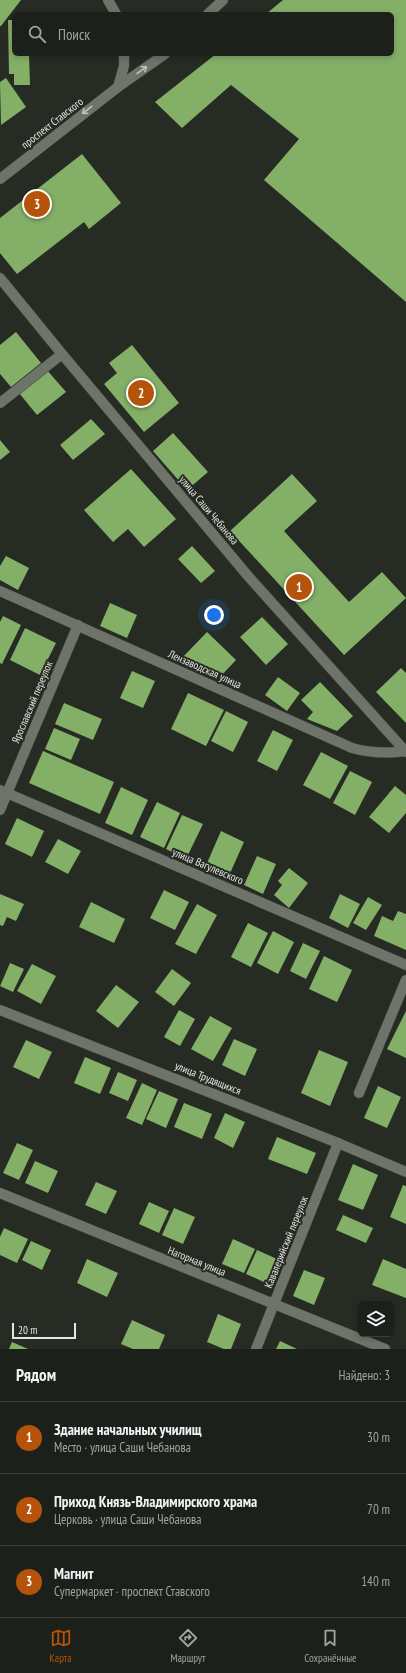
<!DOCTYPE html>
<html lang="ru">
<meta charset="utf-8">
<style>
body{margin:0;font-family:"PT Sans Narrow",sans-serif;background:#292d27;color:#f1f3f6}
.controls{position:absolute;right:12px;bottom:12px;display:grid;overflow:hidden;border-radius:6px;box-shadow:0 2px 6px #0003}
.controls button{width:36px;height:36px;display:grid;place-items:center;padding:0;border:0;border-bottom:1px solid #3a3e39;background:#1c201a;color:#f1f3f6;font:20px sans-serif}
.scale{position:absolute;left:12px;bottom:10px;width:64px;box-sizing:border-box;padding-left:4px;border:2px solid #e2e5e0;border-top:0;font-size:11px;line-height:14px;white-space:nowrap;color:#e2e5e0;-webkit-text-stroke:3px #262b23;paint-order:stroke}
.you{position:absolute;left:214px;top:615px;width:14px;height:14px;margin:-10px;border:3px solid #fff;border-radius:50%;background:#1a73e8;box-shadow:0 0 0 6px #1a73e833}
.badge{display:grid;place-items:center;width:26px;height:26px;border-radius:50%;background:#b45309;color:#fff;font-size:13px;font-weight:700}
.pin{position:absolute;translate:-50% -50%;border:2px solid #fff;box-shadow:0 1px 4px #0006}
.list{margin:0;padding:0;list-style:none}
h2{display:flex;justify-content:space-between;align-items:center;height:52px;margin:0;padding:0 16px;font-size:17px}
h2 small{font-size:13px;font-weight:400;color:#a0a3a2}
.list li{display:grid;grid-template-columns:26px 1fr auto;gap:12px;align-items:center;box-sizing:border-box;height:72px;padding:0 16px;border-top:1px solid #3a3e39}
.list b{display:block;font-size:15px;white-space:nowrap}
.list p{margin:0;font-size:13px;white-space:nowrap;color:#a0a3a2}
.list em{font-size:13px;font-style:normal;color:#a0a3a2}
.icon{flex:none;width:22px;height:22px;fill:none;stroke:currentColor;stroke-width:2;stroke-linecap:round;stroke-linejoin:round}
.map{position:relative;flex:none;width:406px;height:1349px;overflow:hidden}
.search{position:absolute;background:#1c201a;box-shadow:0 2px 6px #0003;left:12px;right:12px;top:12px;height:44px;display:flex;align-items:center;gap:10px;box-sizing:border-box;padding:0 14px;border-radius:6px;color:#a0a3a2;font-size:15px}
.sheet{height:268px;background:#1c201a}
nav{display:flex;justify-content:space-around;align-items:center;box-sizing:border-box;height:56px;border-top:1px solid #3a3e39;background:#1c201a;font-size:11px;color:#a0a3a2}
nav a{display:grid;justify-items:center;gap:2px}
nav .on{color:#b45309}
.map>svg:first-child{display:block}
</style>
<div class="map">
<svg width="406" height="1349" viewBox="0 0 406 1349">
<rect width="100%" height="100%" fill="#262b23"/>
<g fill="#84af67">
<path d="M0,0H21L1,26H0Z"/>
<path d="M283,0H406V302L264,180L299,139L231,85L182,128L155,102L216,54H392V14H266Z"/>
<path d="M8,20H14V54H29L30,85H14V74H9Z"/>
<path d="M6,78L26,107L1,125L0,82Z"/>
<path d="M82,154L121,203L89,229L84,222L17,274L0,253V218Z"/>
<path d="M16,332L41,363L11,387L0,374V345Z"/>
<path d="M132,345L179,403L144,432L104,384L117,373L109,363Z"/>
<path d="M47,370L66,392L37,415L19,393Z"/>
<path d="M91,419L105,434L73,460L60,445Z"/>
<path d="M173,433L208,472L187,490L153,451Z"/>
<path d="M0,440L10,452L0,460Z"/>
<path d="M131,469L176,519L144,547L128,529L113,542L84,510Z"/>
<path d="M292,474L317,501L284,531L349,602L382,572L406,598L344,655L230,531Z"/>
<path d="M192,546L215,571L201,583L178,559Z"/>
<path d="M6,556L29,568L18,590L0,580V566Z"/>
<path d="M110,603L137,615L127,638L100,626Z"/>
<path d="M3,616L21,625L2,664L0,663V622Z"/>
<path d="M262,617L288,644L266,665L240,637Z"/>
<path d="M25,628L56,643L40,675L10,660Z"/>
<path d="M207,632L236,660L220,677L181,659Z"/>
<path d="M401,668L406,673V723L376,692Z"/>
<path d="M132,671L155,681L143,708L120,698Z"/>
<path d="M278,677L300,693L287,711L265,695Z"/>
<path d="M320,682L353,716L337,731L307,719L313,712L301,700Z"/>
<path d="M188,693L224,710L206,746L171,729Z"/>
<path d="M64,703L102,719L93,740L55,724Z"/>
<path d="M226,711L248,722L233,752L211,741Z"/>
<path d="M54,728L80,739L71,760L45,749Z"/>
<path d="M273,730L293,740L277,771L257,761Z"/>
<path d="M43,751L114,782L100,814L29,783Z"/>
<path d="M321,752L348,766L330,799L303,785Z"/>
<path d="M350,771L372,782L355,815L333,803Z"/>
<path d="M395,786L406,795V813L389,833L369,817Z"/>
<path d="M121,787L148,800L132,835L105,823Z"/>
<path d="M157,802L180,813L164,848L140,837Z"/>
<path d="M182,815L203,824L186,859L166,849Z"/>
<path d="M17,818L44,831L32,857L5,844Z"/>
<path d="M221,831L244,842L227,880L204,870Z"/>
<path d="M58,839L81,851L68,874L45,862Z"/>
<path d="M257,856L276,864L263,894L244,885Z"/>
<path d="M289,868L308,883L289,908L274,895L282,885L278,881Z"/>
<path d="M164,890L189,902L175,930L150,918Z"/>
<path d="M0,894L24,904L16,921L7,917L3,926L0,925Z"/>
<path d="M340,894L360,904L348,928L329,918Z"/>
<path d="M368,897L382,905L366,930L353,923Z"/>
<path d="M91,902L125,919L114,943L79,927Z"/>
<path d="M197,904L217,915L196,954L175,944Z"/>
<path d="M398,911L406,914V950L374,936L382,916L393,921Z"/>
<path d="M248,923L268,933L251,967L231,957Z"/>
<path d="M273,931L294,942L278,974L257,963Z"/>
<path d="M303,943L320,951L306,979L290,971Z"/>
<path d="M324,956L352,970L337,1002L309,989Z"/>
<path d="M10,963L24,969L13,992L0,986Z"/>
<path d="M32,964L56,976L41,1004L17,991Z"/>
<path d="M172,969L191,983L174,1006L155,992Z"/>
<path d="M116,985L139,1002L118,1028L96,1011Z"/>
<path d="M179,1010L195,1019L180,1046L164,1037Z"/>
<path d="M406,1011V1058L387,1049Z"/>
<path d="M210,1016L232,1028L213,1061L191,1049Z"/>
<path d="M234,1039L257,1049L245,1076L222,1065Z"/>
<path d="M26,1040L52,1052L39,1079L13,1067Z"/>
<path d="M319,1050L348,1062L330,1106L301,1093Z"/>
<path d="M85,1057L111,1068L100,1094L74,1083Z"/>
<path d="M118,1072L137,1080L128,1101L109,1093Z"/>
<path d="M142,1083L157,1090L142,1125L126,1118Z"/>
<path d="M378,1086L401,1097L387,1128L364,1118Z"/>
<path d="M159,1091L178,1099L166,1128L146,1119Z"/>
<path d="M184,1103L212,1114L202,1139L174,1127Z"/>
<path d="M225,1113L245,1122L233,1148L214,1138Z"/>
<path d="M277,1137L316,1153L307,1174L268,1159Z"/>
<path d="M17,1143L33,1150L19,1180L3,1173Z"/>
<path d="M35,1161L58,1171L48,1193L25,1183Z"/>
<path d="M353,1164L378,1175L363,1210L338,1200Z"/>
<path d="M96,1182L117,1191L106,1214L85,1205Z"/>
<path d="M403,1185L406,1186V1224L390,1217Z"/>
<path d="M149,1202L169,1211L159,1233L139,1224Z"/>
<path d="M174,1208L195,1217L183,1244L162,1235Z"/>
<path d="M343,1215L373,1228L366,1243L336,1230Z"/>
<path d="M4,1228L28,1239L17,1263L0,1255V1237Z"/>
<path d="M233,1239L255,1249L244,1273L222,1264Z"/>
<path d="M31,1241L51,1250L42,1270L22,1260Z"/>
<path d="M257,1250L277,1259L266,1283L246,1274Z"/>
<path d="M87,1259L118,1273L107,1297L77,1283Z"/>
<path d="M383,1259L406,1269V1298L372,1285Z"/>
<path d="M304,1270L325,1278L314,1305L293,1296Z"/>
<path d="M218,1314L241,1324L231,1349H224L207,1342Z"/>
<path d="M132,1320L165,1335L159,1349H133L121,1344Z"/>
<path d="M280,1341L297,1349H276Z"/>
<path d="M12,1342L28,1349H9Z"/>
</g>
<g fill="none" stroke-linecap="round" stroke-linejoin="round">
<g stroke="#42463f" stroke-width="11">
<g id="service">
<path d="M208,14L223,0"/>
<path d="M118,87L165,54"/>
</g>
</g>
<g stroke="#42463f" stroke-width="11">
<g id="minor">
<path d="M0,278L62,354L248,576L406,752"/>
<path d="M0,403L62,354"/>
<path d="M0,591L352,748C370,753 386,754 405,751"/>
<path d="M0,790L406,965"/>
<path d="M0,810L78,625"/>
<path d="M0,1010L338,1143L406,1172"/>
<path d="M359,1093L406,980"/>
<path d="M0,1193L385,1349"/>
<path d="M256,1349L338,1143"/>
</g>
</g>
<g stroke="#42463f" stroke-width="11">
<g id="tertiary">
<path d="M108,0L116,14"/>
<path d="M0,179L118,87L124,66V54"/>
</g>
</g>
<use href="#service" stroke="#6e746a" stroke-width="10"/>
<use href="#minor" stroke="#6e746a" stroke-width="10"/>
<use href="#tertiary" stroke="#6e746a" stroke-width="10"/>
</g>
<defs><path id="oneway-shaft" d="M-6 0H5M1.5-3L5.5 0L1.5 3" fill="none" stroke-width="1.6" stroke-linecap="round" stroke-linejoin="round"/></defs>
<g stroke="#bfc3bd">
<use href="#oneway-shaft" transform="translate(142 70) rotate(-35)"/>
<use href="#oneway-shaft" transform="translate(87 110) rotate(142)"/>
</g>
<g text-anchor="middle" stroke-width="4" stroke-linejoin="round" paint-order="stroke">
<g font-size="11" fill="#e2e5e0" stroke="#262b23">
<text transform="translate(52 123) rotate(-38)" y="4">проспект Ставского</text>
<text transform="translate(209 510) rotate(50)" y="4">улица Саши Чебанова</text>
<text transform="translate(205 669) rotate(24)" y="4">Лензаводская улица</text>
<text transform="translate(32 702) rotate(-67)" y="4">Ярославский переулок</text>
<text transform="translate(208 866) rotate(23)" y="4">улица Вагулевского</text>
<text transform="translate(208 1078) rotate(22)" y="4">улица Трудящихся</text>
<text transform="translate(286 1242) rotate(-68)" y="4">Кавалерийский переулок</text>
<text transform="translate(197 1261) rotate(22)" y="4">Нагорная улица</text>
</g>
</g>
</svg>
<div class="controls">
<button><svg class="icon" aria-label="layers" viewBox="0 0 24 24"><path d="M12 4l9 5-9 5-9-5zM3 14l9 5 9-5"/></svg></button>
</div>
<div class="scale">20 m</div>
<div class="you"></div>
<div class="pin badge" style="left:299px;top:587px">1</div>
<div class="pin badge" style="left:141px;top:393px">2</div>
<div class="pin badge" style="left:37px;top:204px">3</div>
<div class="search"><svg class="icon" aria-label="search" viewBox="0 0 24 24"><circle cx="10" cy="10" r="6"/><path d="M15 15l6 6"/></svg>Поиск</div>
</div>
<section class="sheet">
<h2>Рядом<small>Найдено: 3</small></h2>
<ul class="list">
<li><span class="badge">1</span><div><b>Здание начальных училищ</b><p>Место · улица Саши Чебанова</p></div><em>30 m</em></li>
<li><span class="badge">2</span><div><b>Приход Князь-Владимирского храма</b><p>Церковь · улица Саши Чебанова</p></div><em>70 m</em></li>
<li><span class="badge">3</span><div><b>Магнит</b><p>Супермаркет · проспект Ставского</p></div><em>140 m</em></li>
</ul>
</section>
<nav>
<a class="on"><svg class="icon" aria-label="map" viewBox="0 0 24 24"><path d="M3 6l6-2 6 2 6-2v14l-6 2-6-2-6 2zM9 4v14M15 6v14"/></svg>Карта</a>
<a><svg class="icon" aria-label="directions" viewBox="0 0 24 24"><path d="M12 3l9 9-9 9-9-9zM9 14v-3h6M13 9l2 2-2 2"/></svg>Маршрут</a>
<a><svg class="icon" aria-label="saved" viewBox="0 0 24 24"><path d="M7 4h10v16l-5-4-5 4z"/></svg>Сохранённые</a>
</nav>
